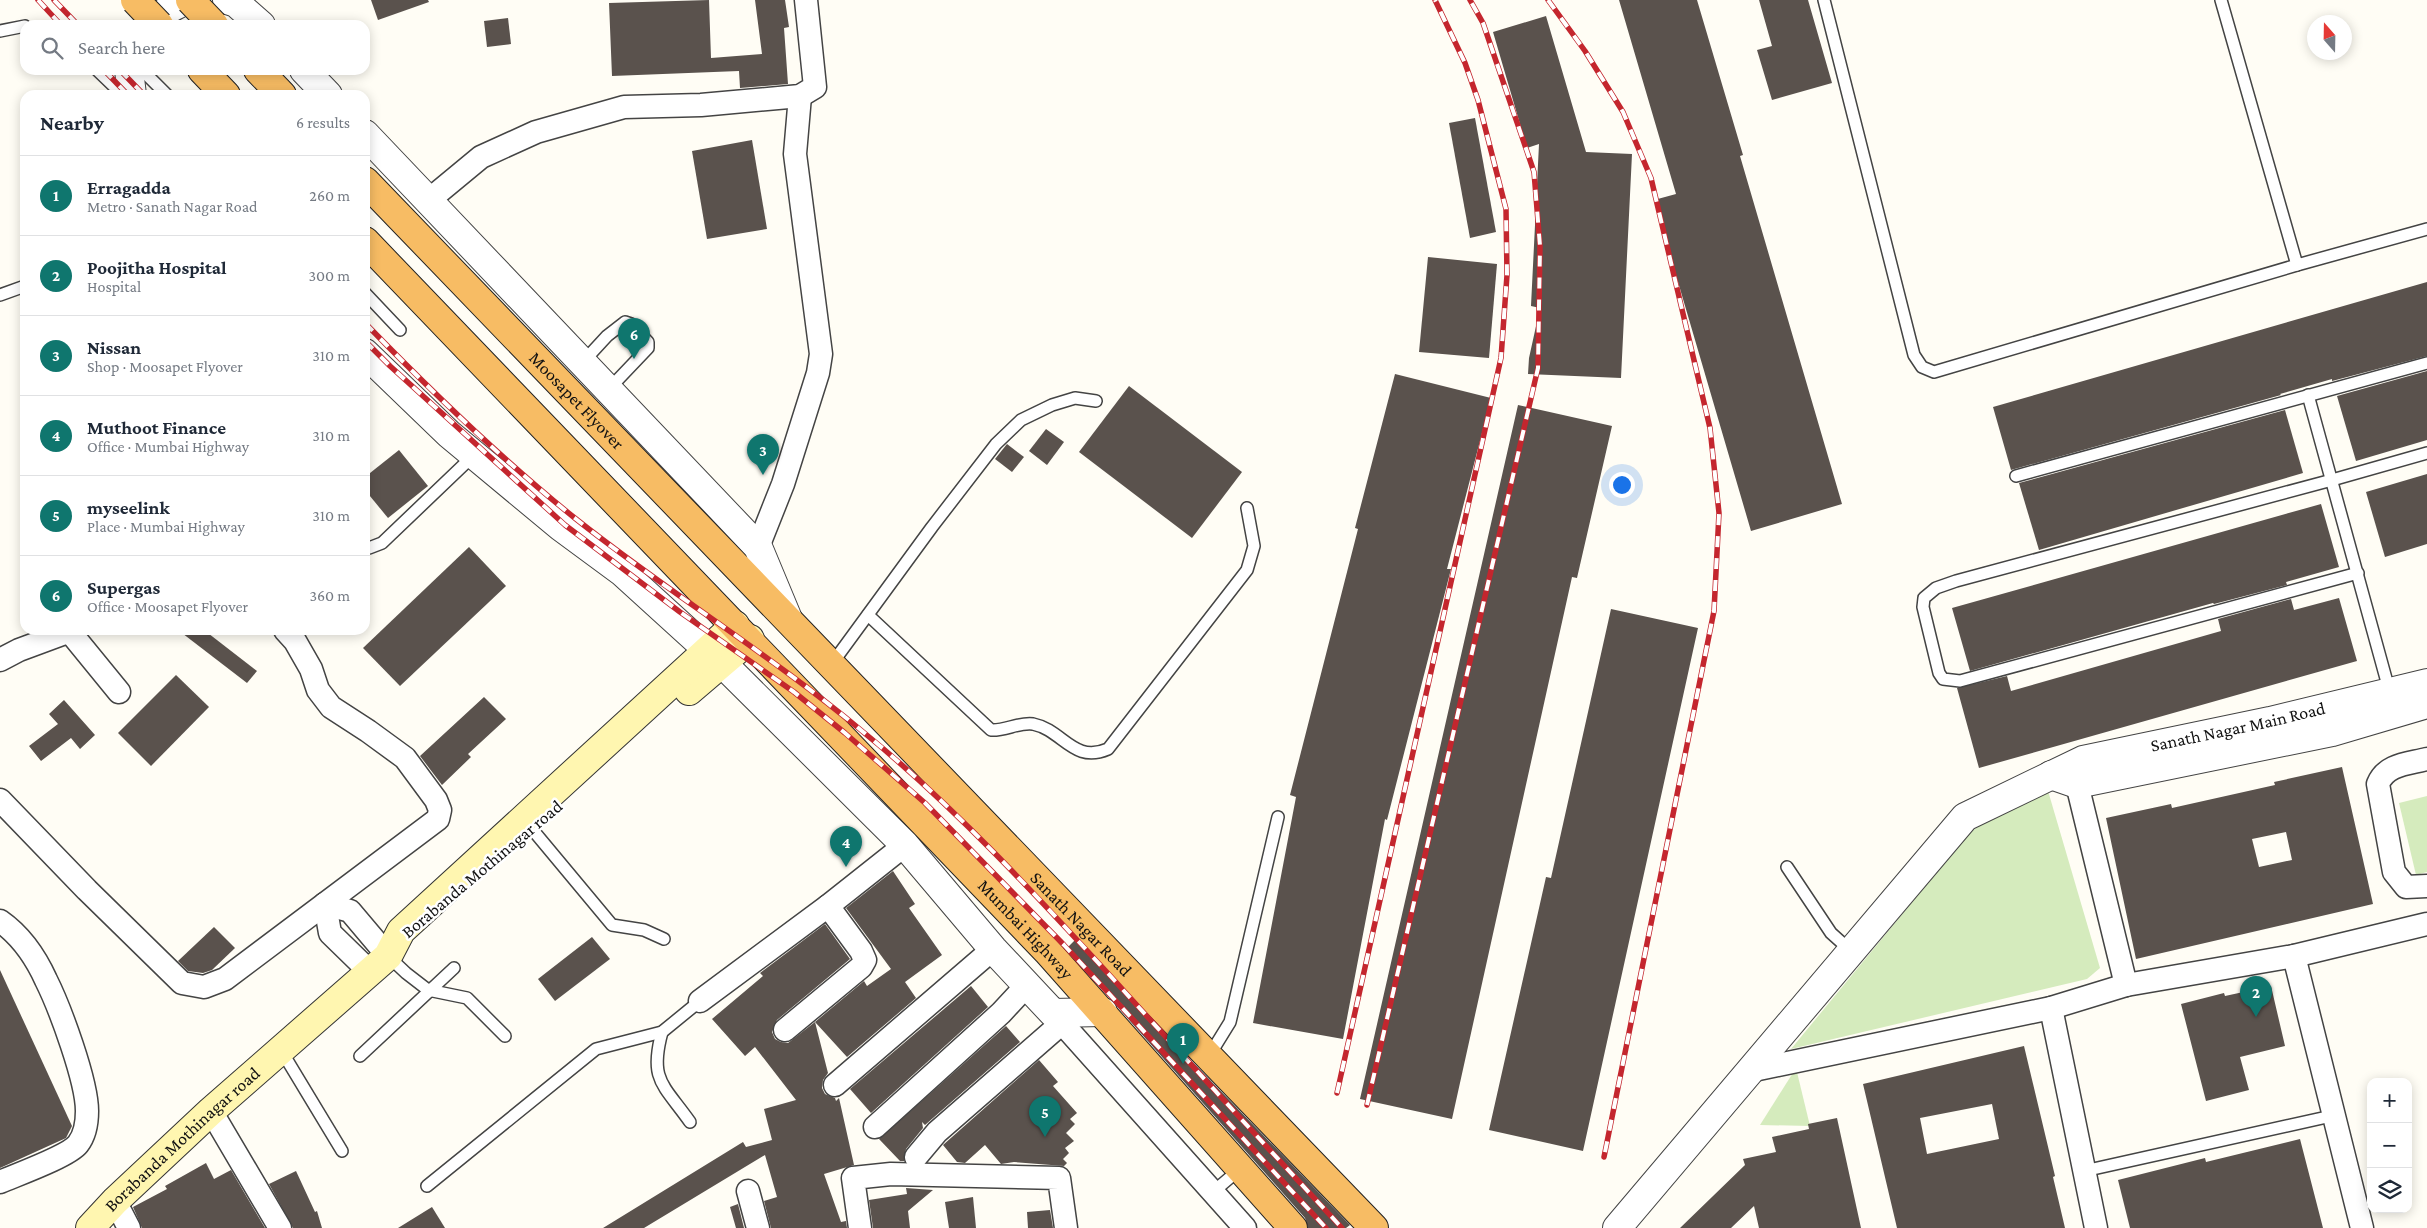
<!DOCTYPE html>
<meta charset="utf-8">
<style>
body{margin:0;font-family:"Crimson Pro",serif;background:#f2f2f3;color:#1f2937}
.controls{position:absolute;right:15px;bottom:15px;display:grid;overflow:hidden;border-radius:10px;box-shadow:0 2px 12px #0003}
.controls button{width:45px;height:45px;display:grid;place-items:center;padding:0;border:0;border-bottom:1px solid #e0e1e3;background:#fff;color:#1f2937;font:25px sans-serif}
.compass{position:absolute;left:2307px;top:15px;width:45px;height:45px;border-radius:50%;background:#fff;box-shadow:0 2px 12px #0003;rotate:340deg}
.you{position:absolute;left:1621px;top:484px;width:18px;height:18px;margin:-12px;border:4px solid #fff;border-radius:50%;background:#1a73e8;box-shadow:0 0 0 8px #1a73e833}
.badge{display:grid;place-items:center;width:32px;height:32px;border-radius:50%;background:#0f766e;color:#fff;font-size:16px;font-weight:700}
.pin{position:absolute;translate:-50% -41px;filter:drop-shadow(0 1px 2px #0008)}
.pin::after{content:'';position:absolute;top:26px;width:18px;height:15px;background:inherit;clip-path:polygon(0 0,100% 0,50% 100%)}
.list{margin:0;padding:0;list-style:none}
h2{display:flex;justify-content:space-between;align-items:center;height:65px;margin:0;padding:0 20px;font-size:21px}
h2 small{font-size:16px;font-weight:400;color:#747a83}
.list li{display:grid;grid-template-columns:32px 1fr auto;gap:15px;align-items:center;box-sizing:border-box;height:80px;padding:0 20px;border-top:1px solid #e0e1e3}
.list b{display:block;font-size:19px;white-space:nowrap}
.list p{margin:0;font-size:16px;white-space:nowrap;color:#747a83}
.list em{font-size:16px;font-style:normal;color:#747a83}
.icon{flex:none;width:28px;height:28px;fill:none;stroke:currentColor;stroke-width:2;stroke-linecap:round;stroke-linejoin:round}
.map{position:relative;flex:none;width:2427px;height:1228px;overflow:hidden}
.search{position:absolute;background:#fff;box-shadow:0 2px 12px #0003;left:20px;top:20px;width:350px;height:55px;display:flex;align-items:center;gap:12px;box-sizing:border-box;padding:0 18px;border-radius:15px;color:#747a83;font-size:19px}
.panel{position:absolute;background:#fff;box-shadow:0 2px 12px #0003;left:20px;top:90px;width:350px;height:545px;border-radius:15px}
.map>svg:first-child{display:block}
</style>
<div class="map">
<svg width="2427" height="1228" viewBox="0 0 2427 1228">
<rect width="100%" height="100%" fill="#fffdf5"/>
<g fill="#d5ebbd">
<path d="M2046,784L2100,968L2087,979L1791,1049L1970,832Z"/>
<path d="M2427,796V872L2416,875L2399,803Z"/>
<path d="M1796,1068L1810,1126L1760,1125Z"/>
</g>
<g fill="#5a524d" fill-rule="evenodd">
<path d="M371,0H428L429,2L378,20Z"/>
<path d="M709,0L711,58L762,54L755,0H785L789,27L784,28L788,84L740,88L739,71L612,76L609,3Z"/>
<path d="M1619,0H1697L1743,155L1740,156L1842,504L1751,531L1654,200L1676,194Z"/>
<path d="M1759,0H1808L1832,83L1772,100L1757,50L1772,46Z"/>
<path d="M1546,16L1586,152L1632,154L1621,378L1528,374L1529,358L1540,308L1531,306L1539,144L1527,148L1493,32Z"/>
<path d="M508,18L511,44L487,47L484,21Z"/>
<path d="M1475,118L1496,232L1470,238L1449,123Z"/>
<path d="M752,140L767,229L707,239L692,151Z"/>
<path d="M1428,257L1497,264L1489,358L1419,352Z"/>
<path d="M2427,282V356L2332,381V379L2280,394L2281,395L2011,470L1993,407Z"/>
<path d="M2427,371V440L2356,461L2337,396Z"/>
<path d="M1395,374L1491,398L1447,569H1451L1387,820L1385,819L1343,1039L1253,1023L1296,797L1290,795L1358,529L1355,528Z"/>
<path d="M1129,386L1242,472L1192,538L1079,452Z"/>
<path d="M1518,405L1612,426L1577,578L1572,577L1452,1119L1360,1099Z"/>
<path d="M2285,410L2303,473L2039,550L2019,483Z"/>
<path d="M1046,429L1064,442L1047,465L1029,451Z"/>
<path d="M1007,444L1024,457L1012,472L995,459Z"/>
<path d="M399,450L428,486L388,518L365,490V477Z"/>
<path d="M2427,474V544L2385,557L2366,492Z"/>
<path d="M2321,504L2339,567L2286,582L2287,585L2214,604L2213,603L1970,671L1952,608Z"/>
<path d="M469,547L506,586L400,686L363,648Z"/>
<path d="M2339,598L2357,661L1979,768L1957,688L2007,676L2011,691L2221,631L2218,619L2291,599L2294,610Z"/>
<path d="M1611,609L1698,628L1583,1151L1489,1130L1546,877L1551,878Z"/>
<path d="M178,630H204L257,671L247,683Z"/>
<path d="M176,675L209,707L151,766L118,733Z"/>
<path d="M484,697L506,719L468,754L471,757L442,785L420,756Z"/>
<path d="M64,700L95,735L80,749L71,738L41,761L29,746L58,724L49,714Z"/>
<path d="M2342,767L2373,904L2136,959L2106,818L2171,804L2172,808L2275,785L2274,782ZM2286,832L2292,860L2259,867L2252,839Z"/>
<path d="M893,871L915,904L909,908L942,955L905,982L916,998L847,1057L815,1022L864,981L867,986L891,969L846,908Z"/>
<path d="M825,924L850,959L777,1020L772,1032L775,1039L781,1042L788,1043L815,1022L828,1073L823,1080L822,1088L825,1094L835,1098L836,1101L839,1098L854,1165L824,1174L841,1222L846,1221L847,1228H771L764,1201L777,1197L765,1155L644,1228H603L743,1142L746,1147L772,1140L764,1109L796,1100L755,1047L745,1056L712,1019L763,976L760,973Z"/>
<path d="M214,927L235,948L212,970L203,973L188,971L178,961Z"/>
<path d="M592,937L610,959L555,1001L538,979Z"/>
<path d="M1075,940L1350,1225L1346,1228H1308L1305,1218L1066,949Z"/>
<path d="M0,970L72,1126L66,1138L0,1168Z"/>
<path d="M971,986L988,1007L871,1113L850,1089Z"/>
<path d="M2271,986L2285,1046L2240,1057L2249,1090L2206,1101L2181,1004L2224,993L2225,996Z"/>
<path d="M1006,1026L1020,1042L925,1125L922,1122L923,1128L906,1149L904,1161H900L879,1139Z"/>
<path d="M2024,1046L2055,1176L2053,1177L2065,1228H1897L1863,1084ZM1992,1104L1999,1139L1927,1154L1920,1118Z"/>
<path d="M1039,1060L1058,1082L1053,1086L1077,1113L1070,1119L1075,1124L1066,1133L1074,1141L1065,1148L1069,1153L1063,1159L1067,1163L1064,1166L1014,1162L1001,1164L985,1145L965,1163L957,1162L943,1145Z"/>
<path d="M1837,1118L1861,1228H1759L1754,1206L1731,1228H1680L1745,1165L1743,1159L1776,1152L1772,1137L1809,1129L1808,1124Z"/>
<path d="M2300,1139L2323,1228H2130L2118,1180L2205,1158L2206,1162Z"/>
<path d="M206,1163L214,1179L231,1170L265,1228H142L133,1207L167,1189L165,1186Z"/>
<path d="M296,1171L315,1212L317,1211L322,1228H293L269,1184Z"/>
<path d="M906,1188L933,1190L908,1211L910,1228H873L869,1200L907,1194Z"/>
<path d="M973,1197L976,1228H949L945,1202Z"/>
<path d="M738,1204L744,1228H736L730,1207Z"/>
<path d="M432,1207L445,1228H398Z"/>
<path d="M1050,1210L1053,1228H1028L1027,1212Z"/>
</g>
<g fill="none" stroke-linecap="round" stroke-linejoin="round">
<g stroke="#444" stroke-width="14">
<g id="service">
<path d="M1824,0L1914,355L1922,367L1934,372L2297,265"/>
<path d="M2221,0L2297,265L2427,229"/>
<path d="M0,31L25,26"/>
<path d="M97,70L123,95"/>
<path d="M142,70L167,95"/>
<path d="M365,293L400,330"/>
<path d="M0,295L25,286"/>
<path d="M583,362L607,336L625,322L631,324L648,342V348L608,390"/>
<path d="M2308,395L2390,693"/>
<path d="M2016,476L2427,363"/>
<path d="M365,546L369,548L382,543L474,455"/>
<path d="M2358,573L1960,681L1943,679L1939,673L1923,607L1924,598L1936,588L1956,581L2332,480L2427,453"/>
<path d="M868,615L991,730C1005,731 1019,722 1033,724C1063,730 1073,764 1108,749L1247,570L1254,546L1247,508"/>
<path d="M831,665L932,527L996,444L1021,420L1052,405L1075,398L1096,401"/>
<path d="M532,829L612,925L644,930L664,939"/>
<path d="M1787,867L1831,933L1851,951"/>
<path d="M388,956L406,973L428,990L467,998L505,1036"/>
<path d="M662,1032C649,1080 663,1084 690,1122"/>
<path d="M281,1050L342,1151"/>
<path d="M360,1056L454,968"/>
<path d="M1209,1056L1230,1022L1278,817"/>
<path d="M2084,1171L2336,1115"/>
<path d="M427,1186L596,1049L662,1032L700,1001"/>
<path d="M1213,1192L1240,1169"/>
</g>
</g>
<g stroke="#444" stroke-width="25">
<g id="minor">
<path d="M429,200L481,157L536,132L624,107L701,105L800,96L815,87L806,0"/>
<path d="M758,547L783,484L818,373L821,354L795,154L800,96"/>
<path d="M70,632L119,692"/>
<path d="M0,660L19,650L73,630"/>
<path d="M2427,759C2408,764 2386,764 2378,784L2394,872L2406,887L2427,886"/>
<path d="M2077,784L2126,985"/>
<path d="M0,800L87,890L182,983L204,987L225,979L438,819L440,810L436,800L405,758L368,731L331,707L318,690L311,669L295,641L285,630"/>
<path d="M325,904L350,911L388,956"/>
<path d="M325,904L330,933L369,971"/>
<path d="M0,921C20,935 36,958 46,980C60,1008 87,1081 87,1111C87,1121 85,1135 78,1144C69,1156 16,1175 0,1182"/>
<path d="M2294,956L2362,1228"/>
<path d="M700,1001L828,906L905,845"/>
<path d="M2051,1008L2096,1228"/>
<path d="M1053,1013L1245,1228"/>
<path d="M785,1030L861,967L865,960L861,951L828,906"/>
<path d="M1749,1071L2051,1008L2126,985L2294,956L2427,924"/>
<path d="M835,1085L993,949"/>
<path d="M211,1111L280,1228"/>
<path d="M875,1127L1001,1013L1027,985"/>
<path d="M916,1157L937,1132L1062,1023"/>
<path d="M748,1191L758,1228"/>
<path d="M115,1201L129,1228"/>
<path d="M860,1228L853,1178L891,1174L1059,1178L1066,1228"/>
</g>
</g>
<g stroke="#444" stroke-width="30">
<g id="tertiary">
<path d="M227,0L236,3L261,25"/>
<path d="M150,25C163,13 173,4 190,0"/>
<path d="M129,70L132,95"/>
<path d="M304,70L328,95"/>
<path d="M365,134L758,547L788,619"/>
<path d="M365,353L449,434L561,527L622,572L722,663L905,845L993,949L1053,1013L1103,1012"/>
<path d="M2051,775L2077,784L2332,732L2427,704"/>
<path id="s1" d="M1617,1228L1965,817L2083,760L2270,721L2427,683"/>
</g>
</g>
<g stroke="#333" stroke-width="30">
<g id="secondary">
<path d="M689,691L750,639"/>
<path id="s2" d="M90,1228L115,1201L211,1111L388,956L401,931L735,625"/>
</g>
</g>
<g stroke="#222" stroke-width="30">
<g id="trunk">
<path d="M202,70L226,95"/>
<path d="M258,70L282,95"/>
<path id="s3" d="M365,181L1374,1228"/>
<path id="s4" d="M365,241L1047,951L1293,1228"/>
</g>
</g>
<use href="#service" stroke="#fff" stroke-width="11"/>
<use href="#minor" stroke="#fff" stroke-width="22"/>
<use href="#tertiary" stroke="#fff" stroke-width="28"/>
<use href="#secondary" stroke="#fff6b0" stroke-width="28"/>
<use href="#trunk" stroke="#f7bc64" stroke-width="28"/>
<g stroke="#c4262e" stroke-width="5.5">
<g id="rail">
<path d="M38,0L61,25"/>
<path d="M54,0L78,25"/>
<path d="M1548,0L1585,51L1623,112L1651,178L1710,428L1719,513L1714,611L1604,1157"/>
<path d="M104,70L128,95"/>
<path d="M120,70L144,95"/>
<path d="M365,323C432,392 501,459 576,519C669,593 771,655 862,731C954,806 1035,894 1115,981C1190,1064 1266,1146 1342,1228"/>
<path d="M365,341L390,366L565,525L680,612L794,692L845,733L925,803L1064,945L1326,1228"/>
<path d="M1337,1093L1501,358L1507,275L1506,209L1478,100L1465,63L1435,0"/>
<path d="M1367,1105L1538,368L1540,246L1534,172L1483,23L1470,0"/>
</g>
</g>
<use href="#rail" stroke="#fff" stroke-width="4" stroke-dasharray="11" stroke-linecap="butt"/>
<g stroke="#222" stroke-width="30" stroke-linecap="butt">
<g id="trunk-bridge">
<path d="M135,0L159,25"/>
<path d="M190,0L214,25"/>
</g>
</g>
<use href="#trunk-bridge" stroke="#f7bc64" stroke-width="28"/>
</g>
<g text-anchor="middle" stroke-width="5" stroke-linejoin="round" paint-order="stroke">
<g font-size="18" fill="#111" stroke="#fff">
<text dy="6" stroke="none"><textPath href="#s3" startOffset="305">Moosapet Flyover</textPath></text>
<text dy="6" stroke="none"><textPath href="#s1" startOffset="828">Sanath Nagar Main Road</textPath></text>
<text transform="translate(482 869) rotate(-40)" y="6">Borabanda Mothinagar road</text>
<text dy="6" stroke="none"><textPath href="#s3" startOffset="1032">Sanath Nagar Road</textPath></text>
<text dy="6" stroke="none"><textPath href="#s4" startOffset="954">Mumbai Highway</textPath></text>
<text dy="6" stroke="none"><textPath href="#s2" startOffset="128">Borabanda Mothinagar road</textPath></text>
</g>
</g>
</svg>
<div class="controls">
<button>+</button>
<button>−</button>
<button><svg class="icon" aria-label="layers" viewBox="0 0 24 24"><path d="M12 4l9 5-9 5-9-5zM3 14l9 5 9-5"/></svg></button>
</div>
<svg class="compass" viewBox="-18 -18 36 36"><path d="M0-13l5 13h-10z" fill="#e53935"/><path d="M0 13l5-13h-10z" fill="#747a83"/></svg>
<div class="you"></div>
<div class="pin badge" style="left:1183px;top:1064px">1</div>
<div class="pin badge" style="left:2256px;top:1017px">2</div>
<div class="pin badge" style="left:763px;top:475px">3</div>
<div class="pin badge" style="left:846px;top:867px">4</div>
<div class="pin badge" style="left:1045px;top:1137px">5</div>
<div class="pin badge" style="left:634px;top:359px">6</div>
<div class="search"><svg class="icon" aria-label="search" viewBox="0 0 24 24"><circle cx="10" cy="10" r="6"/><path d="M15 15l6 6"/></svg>Search here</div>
<section class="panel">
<h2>Nearby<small>6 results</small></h2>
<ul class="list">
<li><span class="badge">1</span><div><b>Erragadda</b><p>Metro · Sanath Nagar Road</p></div><em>260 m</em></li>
<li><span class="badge">2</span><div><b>Poojitha Hospital</b><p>Hospital</p></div><em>300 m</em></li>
<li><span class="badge">3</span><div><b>Nissan</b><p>Shop · Moosapet Flyover</p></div><em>310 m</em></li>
<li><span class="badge">4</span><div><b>Muthoot Finance</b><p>Office · Mumbai Highway</p></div><em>310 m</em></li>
<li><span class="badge">5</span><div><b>myseelink</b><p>Place · Mumbai Highway</p></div><em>310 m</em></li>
<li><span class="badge">6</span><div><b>Supergas</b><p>Office · Moosapet Flyover</p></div><em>360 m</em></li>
</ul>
</section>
</div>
